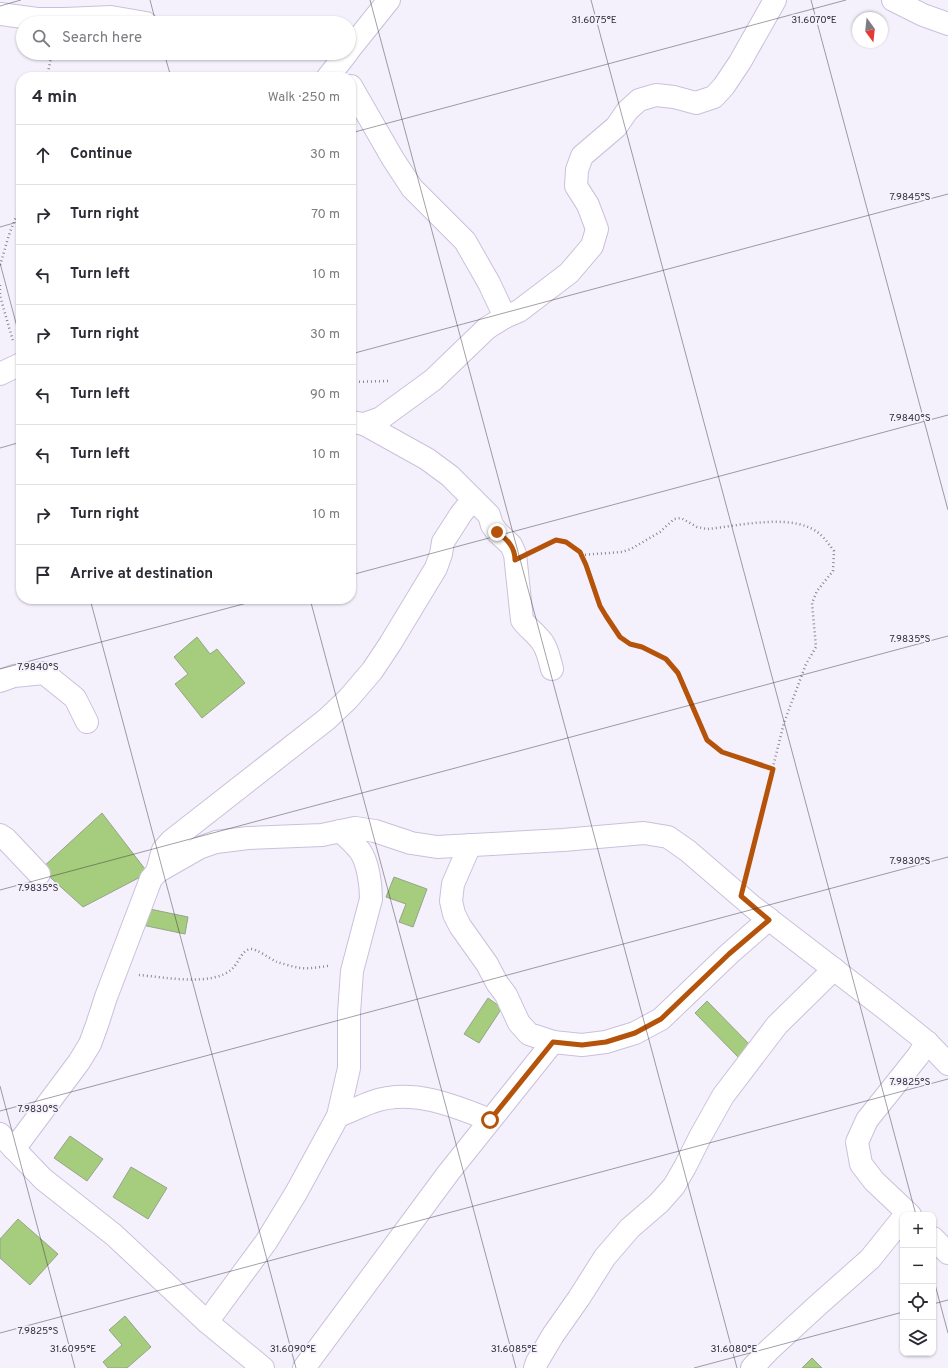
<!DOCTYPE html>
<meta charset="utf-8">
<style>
body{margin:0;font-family:Overpass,sans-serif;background:#f2f2f3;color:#2b2b33}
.controls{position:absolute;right:12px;bottom:12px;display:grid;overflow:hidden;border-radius:8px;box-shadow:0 1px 3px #0004}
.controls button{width:36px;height:36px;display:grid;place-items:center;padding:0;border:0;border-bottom:1px solid #e1e1e2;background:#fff;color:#2b2b33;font:20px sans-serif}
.compass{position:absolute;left:852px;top:12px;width:36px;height:36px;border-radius:50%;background:#fff;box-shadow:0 1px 3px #0004;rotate:165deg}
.stop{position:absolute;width:12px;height:12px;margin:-9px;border:3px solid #b45309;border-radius:50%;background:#fff}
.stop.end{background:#b45309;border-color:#fff;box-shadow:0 1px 4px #0008}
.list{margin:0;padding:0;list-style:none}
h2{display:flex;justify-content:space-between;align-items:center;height:52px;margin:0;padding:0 16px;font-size:17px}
h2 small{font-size:13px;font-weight:400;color:#7c7c81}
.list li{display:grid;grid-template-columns:26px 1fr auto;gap:12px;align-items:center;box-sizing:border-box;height:60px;padding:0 16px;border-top:1px solid #e1e1e2}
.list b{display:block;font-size:15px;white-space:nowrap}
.list em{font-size:13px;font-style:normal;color:#7c7c81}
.icon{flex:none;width:22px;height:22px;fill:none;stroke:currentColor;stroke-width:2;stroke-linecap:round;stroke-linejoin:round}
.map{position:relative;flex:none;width:948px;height:1368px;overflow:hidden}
.search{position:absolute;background:#fff;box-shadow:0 1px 3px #0004;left:16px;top:16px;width:340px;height:44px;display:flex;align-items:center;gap:10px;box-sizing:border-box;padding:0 14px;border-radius:22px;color:#7c7c81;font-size:15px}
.panel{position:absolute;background:#fff;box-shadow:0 1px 3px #0004;left:16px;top:72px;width:340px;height:532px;border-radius:16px}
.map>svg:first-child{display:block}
</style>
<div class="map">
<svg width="948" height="1368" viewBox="0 0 948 1368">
<rect width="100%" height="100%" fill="#f5f1fc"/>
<g fill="#a6cc7d" stroke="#96a489">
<path d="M197,637L210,654L217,649L245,683L202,718L175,684L188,674L174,657Z"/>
<path d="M102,813L148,873L83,907L41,869Z"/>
<path d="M394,877L427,889L413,927L399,922L406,904L386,897Z"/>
<path d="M145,908L188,917L185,934L142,925Z"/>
<path d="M488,998L502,1008L479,1043L464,1034Z"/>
<path d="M707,1001L752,1047L740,1059L695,1013Z"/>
<path d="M70,1136L103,1159L87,1181L54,1158Z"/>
<path d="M131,1167L167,1188L148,1219L113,1197Z"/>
<path d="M18,1219L58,1254L30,1285L0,1258V1239Z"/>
<path d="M125,1316L151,1347L127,1368H108L103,1362L122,1345L109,1330Z"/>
<path d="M812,1358L822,1368H802Z"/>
</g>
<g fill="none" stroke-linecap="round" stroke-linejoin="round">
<g stroke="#cac0dc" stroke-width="24">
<g id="minor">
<path d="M893,0L923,15L948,24"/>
<path d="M0,14L37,19H65L111,17L146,23"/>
<path d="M349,50L389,0"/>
<path d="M328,77L347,53"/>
<path d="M351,86L393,159L412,188L465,241L489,283L505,317"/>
<path d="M0,374L21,364"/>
<path d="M351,422L364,424L381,418L433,380L487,328L505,317L519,311L569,273L592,246L597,229L588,205L576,186L577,170L582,156L616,127L627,111L639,100L656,95L674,97L696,103L714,97L724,86L740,62L775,0"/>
<path d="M364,424L427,459L450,476L489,515L492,525L497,532L511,545L515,554L522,620C527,627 533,631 538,637C547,645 549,658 552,669"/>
<path d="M0,681L14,676L44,673L75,698L87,722"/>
<path d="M0,835L6,839L39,874"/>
<path d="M470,845L453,884L451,901L454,914L460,926L487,964L497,983L506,995L519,1023L529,1034L553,1042L582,1045L606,1042L635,1033L661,1019L729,954L769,919"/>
<path d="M157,872L163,850L171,841L327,719L348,699L372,671L390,644L436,568L441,554L443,542L461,514L473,499"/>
<path d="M338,1116C349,1112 361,1106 372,1102C412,1088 453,1105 490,1120"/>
<path d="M0,1134L43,1179L114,1235L207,1322L263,1368"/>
<path d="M14,1149L79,1062L90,1044L97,1025L106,997L143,900L151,879L157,872L199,848L216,842L248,838L322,835L355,828L375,831L411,843L437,847L563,840L644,833L668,837L688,851L753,907L887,1010L927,1042L948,1064"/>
<path d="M910,1215L874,1181L861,1164L857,1142L867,1120L918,1056L927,1042"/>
<path d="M933,1238L948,1253"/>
<path d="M207,1322L266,1242L296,1193L338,1116L349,1068V1013L352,971L371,899C371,885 368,862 360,851C354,843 347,837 340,831"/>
<path d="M304,1368L449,1172L553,1042"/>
<path d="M535,1368L537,1362L553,1335L579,1298L605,1257L630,1228L659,1203L674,1186L685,1167L700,1137L723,1096L777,1025L834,969"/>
<path d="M752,1368L769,1350L818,1305L870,1259L903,1218"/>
</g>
</g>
<g stroke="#8a8692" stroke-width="2.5" stroke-dasharray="1 3" stroke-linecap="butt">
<path d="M47,77L52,53"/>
<path d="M0,265C6,247 10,225 21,209"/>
<path d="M0,285V296L13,341"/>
<path d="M351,382L388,381"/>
<path d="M539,549L556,540L566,542L580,552L586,565L600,606L606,616L620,637L630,644L642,647L666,659L678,673L707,740L722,752L773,769"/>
<path d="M581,555L622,552L631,549L660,532L674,519L681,518L697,527L707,529C740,526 797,511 822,536C827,541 830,546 834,551L833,571L817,591L812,603L816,647L806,664L784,723L747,870"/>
<path d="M139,975C164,977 212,987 232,969C238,964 241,951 250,949C256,948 270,959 277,962C284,964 293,967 301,968C310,969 319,967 328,966"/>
</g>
<use href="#minor" stroke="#fff" stroke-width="22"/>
</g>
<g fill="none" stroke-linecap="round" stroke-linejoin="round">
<path stroke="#b45309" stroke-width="5" d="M490,1120L553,1042L582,1045L606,1042L635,1033L661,1019L729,954L769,920L741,896L773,769L722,752L707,740L678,673L666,659L642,647L630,644L620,637L606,616L600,606L586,565L580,552L566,542L556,540L515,560C515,547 507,539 497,532"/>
</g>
<path fill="none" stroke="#322e3a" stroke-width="1" stroke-opacity="0.45" d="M150,0L156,23M370,0L737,1368M591,0L916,1215M811,0L948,510M0,6L21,0M164,53L171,77M351,133L846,0M0,227L21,221M0,263L21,342M351,354L948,194M0,448L21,442M351,575L948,415M90,599L296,1368M310,599L516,1368M0,669L262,599M0,890L948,636M0,1086L75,1368M0,1111L948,857M933,1277L948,1333M933,1304L948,1300M0,1333L948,1079M694,1368L903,1312"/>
<g font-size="10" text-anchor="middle" fill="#322e3a" stroke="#f5f1fc" stroke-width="3.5" stroke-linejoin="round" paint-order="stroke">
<text x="594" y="23">31.6075°E</text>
<text x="814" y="23">31.6070°E</text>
<text x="910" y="200">7.9845°S</text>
<text x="910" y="421">7.9840°S</text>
<text x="910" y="642">7.9835°S</text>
<text x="38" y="670">7.9840°S</text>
<text x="910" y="864">7.9830°S</text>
<text x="38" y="891">7.9835°S</text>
<text x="910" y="1085">7.9825°S</text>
<text x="38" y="1112">7.9830°S</text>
<text x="38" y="1334">7.9825°S</text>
<text x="73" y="1352">31.6095°E</text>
<text x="293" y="1352">31.6090°E</text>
<text x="514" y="1352">31.6085°E</text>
<text x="734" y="1352">31.6080°E</text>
</g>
</svg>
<div class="controls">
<button>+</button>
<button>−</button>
<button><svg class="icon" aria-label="locate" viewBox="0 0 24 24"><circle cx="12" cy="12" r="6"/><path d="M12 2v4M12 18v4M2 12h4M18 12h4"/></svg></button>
<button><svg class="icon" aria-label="layers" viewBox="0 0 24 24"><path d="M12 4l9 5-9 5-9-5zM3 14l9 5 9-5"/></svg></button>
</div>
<svg class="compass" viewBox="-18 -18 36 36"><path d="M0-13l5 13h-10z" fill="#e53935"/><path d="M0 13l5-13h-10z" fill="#7c7c81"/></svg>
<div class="stop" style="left:490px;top:1120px"></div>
<div class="stop end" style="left:497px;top:532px"></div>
<div class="search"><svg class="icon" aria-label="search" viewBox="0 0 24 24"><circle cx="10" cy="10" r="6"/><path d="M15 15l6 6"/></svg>Search here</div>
<section class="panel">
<h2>4 min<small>Walk · 250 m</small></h2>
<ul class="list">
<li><svg class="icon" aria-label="ahead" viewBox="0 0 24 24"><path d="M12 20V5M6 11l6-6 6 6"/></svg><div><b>Continue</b></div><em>30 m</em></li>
<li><svg class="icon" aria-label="right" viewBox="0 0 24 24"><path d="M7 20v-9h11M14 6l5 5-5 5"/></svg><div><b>Turn right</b></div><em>70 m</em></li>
<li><svg class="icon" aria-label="left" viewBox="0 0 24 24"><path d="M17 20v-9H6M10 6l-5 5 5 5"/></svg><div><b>Turn left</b></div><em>10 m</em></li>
<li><svg class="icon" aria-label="right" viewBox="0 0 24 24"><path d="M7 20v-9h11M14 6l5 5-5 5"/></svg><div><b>Turn right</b></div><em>30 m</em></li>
<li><svg class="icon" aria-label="left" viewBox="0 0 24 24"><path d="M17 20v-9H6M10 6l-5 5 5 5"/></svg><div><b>Turn left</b></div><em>90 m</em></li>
<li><svg class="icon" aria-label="left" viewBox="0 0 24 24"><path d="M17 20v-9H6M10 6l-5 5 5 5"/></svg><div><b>Turn left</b></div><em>10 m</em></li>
<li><svg class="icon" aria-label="right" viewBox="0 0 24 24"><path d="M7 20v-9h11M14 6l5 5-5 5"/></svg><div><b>Turn right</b></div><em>10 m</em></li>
<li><svg class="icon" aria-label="arrive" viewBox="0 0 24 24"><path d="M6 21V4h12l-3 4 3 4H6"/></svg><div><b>Arrive at destination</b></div></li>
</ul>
</section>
</div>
